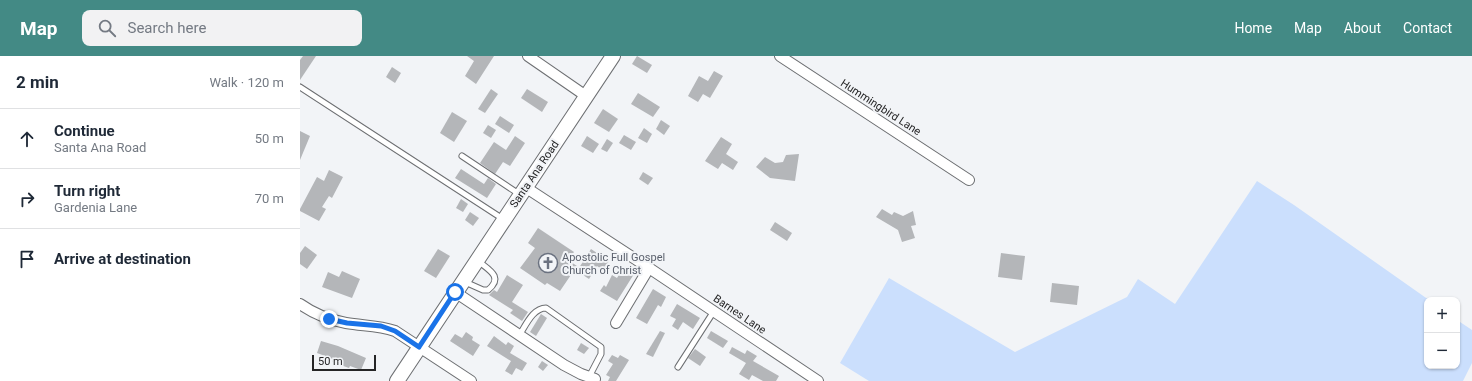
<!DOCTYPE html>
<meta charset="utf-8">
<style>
body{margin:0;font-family:Roboto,sans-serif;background:#f2f2f3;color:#1f2937}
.controls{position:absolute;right:12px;bottom:12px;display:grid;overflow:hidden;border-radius:8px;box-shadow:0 1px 3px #0004}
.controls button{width:36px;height:36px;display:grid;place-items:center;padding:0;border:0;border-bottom:1px solid #e0e1e3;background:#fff;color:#1f2937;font:20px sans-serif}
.scale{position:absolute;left:12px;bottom:10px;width:64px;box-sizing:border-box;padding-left:4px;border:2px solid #252526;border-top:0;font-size:11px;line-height:14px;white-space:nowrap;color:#252526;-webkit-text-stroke:3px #f2f4f7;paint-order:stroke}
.stop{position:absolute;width:12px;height:12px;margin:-9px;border:3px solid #1a73e8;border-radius:50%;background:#fff}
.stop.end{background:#1a73e8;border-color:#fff;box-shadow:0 1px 4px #0008}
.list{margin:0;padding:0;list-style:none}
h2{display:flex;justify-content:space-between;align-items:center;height:52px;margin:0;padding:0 16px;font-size:17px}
h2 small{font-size:13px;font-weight:400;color:#747a83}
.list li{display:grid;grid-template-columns:26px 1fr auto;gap:12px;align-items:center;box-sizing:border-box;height:60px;padding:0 16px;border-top:1px solid #e0e1e3}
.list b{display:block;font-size:15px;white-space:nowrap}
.list p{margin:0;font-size:13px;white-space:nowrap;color:#747a83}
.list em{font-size:13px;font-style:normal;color:#747a83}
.icon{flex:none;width:22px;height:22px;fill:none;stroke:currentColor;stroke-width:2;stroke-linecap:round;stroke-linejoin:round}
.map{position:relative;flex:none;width:1172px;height:325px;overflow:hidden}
header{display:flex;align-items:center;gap:24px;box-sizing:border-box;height:56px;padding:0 20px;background:#438a85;color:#fff}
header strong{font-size:19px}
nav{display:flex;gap:22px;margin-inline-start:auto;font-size:14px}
.search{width:280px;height:36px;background:#f2f2f3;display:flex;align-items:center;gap:10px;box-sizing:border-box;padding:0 14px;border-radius:8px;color:#747a83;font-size:15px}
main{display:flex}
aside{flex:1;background:#fff}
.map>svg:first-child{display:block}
</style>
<header>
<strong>Map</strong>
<div class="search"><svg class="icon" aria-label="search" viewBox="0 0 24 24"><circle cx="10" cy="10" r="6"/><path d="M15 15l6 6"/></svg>Search here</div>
<nav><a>Home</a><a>Map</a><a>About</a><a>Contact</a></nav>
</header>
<main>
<aside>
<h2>2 min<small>Walk · 120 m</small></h2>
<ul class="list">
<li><svg class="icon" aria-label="ahead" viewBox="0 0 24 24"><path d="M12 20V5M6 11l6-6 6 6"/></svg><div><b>Continue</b><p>Santa Ana Road</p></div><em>50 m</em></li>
<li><svg class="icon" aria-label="right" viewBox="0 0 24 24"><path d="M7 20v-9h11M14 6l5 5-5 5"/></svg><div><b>Turn right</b><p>Gardenia Lane</p></div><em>70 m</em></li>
<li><svg class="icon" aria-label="arrive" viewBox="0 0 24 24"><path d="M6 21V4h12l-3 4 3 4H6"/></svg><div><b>Arrive at destination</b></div></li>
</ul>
</aside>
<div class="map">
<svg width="1172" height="325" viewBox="0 0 1172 325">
<rect width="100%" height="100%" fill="#f2f4f7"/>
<path fill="#cbdffd" d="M957,125L994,149L1129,244H1127V310H1157V264L1172,274V307L1163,325H569L540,307L589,222L715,296L827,241L838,223L875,248Z"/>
<g fill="#b4b6b9">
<path d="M3,0H16L0,24V4Z"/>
<path d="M167,0H194L176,28L165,20L174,5Z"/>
<path d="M337,0L352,9L347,17L332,8Z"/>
<path d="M92,11L101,17L95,27L86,21Z"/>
<path d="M414,15L423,20L410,42L403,38L398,46L388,40L399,20L408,25Z"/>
<path d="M191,33L198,38L185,57L178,53Z"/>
<path d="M227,33L248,46L242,56L221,42Z"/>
<path d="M338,37L360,51L353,61L331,48Z"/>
<path d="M303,53L318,63L309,76L294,67Z"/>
<path d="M152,56L167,65L154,86L140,77Z"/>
<path d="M200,60L214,69L209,77L195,68Z"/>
<path d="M361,64L370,70L364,79L356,73Z"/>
<path d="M188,69L196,74L191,82L183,77Z"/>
<path d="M344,72L352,78L347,87L338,82Z"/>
<path d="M0,75L10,80L0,104Z"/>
<path d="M324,79L336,86L331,94L319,87Z"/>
<path d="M215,80L225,87L210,110L203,106L195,118L180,107L194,86L206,94Z"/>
<path d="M287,80L299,88L293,97L281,90Z"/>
<path d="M421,81L432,88L426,98L438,106L433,114L422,107L418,113L405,105Z"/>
<path d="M307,83L313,87L307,96L301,93Z"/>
<path d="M499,98L495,125L470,122L456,111L465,101L475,107L483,106L486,99Z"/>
<path d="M161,113L184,128L188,122L196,128L187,142L155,122Z"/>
<path d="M29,114L43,121L32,142L29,140L22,151L26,153L19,165L0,155V153L17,121L24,125Z"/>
<path d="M343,116L353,122L348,129L339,123Z"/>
<path d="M161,143L168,148L163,156L156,152Z"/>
<path d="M582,153L592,159L594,156L603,160L613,155L616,169L611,170L615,182L602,186L598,174L576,161Z"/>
<path d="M170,156L179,162L173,170L165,164Z"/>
<path d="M475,166L492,177L487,185L470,174Z"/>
<path d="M238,172L274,196L268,204L277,210L260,235L247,227L245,229L220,212L235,192L228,187Z"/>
<path d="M5,190L17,199L7,213L0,208V197Z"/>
<path d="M138,193L150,200L136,222L124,215Z"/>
<path d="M291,193L309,205L303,214L297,210L289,223L277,215Z"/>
<path d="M701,197L725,200L722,224L698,221Z"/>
<path d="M323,212L334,218L317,245L300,235L304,229L306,231L312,219L317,222Z"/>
<path d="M42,215L60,223L52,242L22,231L28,216L39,221Z"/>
<path d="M207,219L223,229L212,246L228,256L222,265L210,257L213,254L189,239L194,234L197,236Z"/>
<path d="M752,227L779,230L777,249L750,246Z"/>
<path d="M353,233L366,241L361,251L358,249L347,268L336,262Z"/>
<path d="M377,248L400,262L393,273L383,266L378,274L372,270L376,263L370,260Z"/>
<path d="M241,258L247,262L236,280L230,276Z"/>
<path d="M360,275L365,277L353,301L346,298Z"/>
<path d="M411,275L428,285L423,292L407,282Z"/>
<path d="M166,276L173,281L172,284L180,289L173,300L150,285L155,278L162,282Z"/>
<path d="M194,280L206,289L208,286L214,290L210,297L227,307L222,315L216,312L212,319L205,315L211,305L187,290Z"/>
<path d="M21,285L38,290L66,302L61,314L50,310L49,312L32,306L33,303L17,297Z"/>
<path d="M281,287L289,292L284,298L277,294Z"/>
<path d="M432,291L445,298L447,294L457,300L453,305L479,320L476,325H463L452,319L449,324L439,318L446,307L429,297Z"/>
<path d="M395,293L406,301L400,310L388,302Z"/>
<path d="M312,299L318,302L320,299L329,304L316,325H308L310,321L306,319L313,308L308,305Z"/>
<path d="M242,305L248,309L243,315L238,311Z"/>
</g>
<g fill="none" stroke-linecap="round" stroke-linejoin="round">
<g stroke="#6d6f72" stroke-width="7">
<g id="lane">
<path d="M0,31L203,163"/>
<path d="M162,100L219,138"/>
<path d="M165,226L183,234H188C204,221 189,214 178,205"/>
<path d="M220,278C226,269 233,252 246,252L301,291V298L289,321"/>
<path d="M378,311L414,255"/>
</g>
</g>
<g stroke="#6d6f72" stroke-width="12">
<g id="street">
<path d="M228,0L286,40"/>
<path d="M480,0L669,124"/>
<path d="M225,131L349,212L518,325"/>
<path d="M155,236L264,309L281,318L295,323"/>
<path d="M0,248C14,258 29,264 46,267C63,270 78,269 95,275L171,325"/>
<path d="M316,267L349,212"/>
</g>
</g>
<g stroke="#6d6f72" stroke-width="16">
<path id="secondary" d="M97,325L313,0"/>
</g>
<use href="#lane" stroke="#fff" stroke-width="5"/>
<use href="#street" stroke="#fff" stroke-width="10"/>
<use href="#secondary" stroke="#fff" stroke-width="14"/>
</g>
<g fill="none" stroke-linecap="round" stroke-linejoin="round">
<path stroke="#1a73e8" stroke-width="5" d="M29,263L47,267L81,270L95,275L119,291L155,236"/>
</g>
<defs>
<g id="church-ring" transform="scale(1)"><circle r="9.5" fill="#f2f4f7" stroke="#6b7280" stroke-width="1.5"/><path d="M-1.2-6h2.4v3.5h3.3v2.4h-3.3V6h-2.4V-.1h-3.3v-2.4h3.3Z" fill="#6b7280"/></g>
</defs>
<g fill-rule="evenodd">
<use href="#church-ring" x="248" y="207"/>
</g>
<g text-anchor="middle" stroke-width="4" stroke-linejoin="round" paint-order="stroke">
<g font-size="11" fill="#252526" stroke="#f2f4f7">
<text transform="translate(581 51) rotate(33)" y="4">Hummingbird Lane</text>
<text transform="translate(234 118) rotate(-56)" y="4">Santa Ana Road</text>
<text transform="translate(440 258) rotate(34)" y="4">Barnes Lane</text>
</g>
<g font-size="11" fill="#5b616d" stroke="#f2f4f7" text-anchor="start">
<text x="262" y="205">Apostolic Full Gospel<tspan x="262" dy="13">Church of Christ</tspan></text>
</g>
</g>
</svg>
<div class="controls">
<button>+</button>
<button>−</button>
</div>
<div class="scale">50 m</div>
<div class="stop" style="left:155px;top:236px"></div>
<div class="stop end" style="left:29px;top:263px"></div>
</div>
</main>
